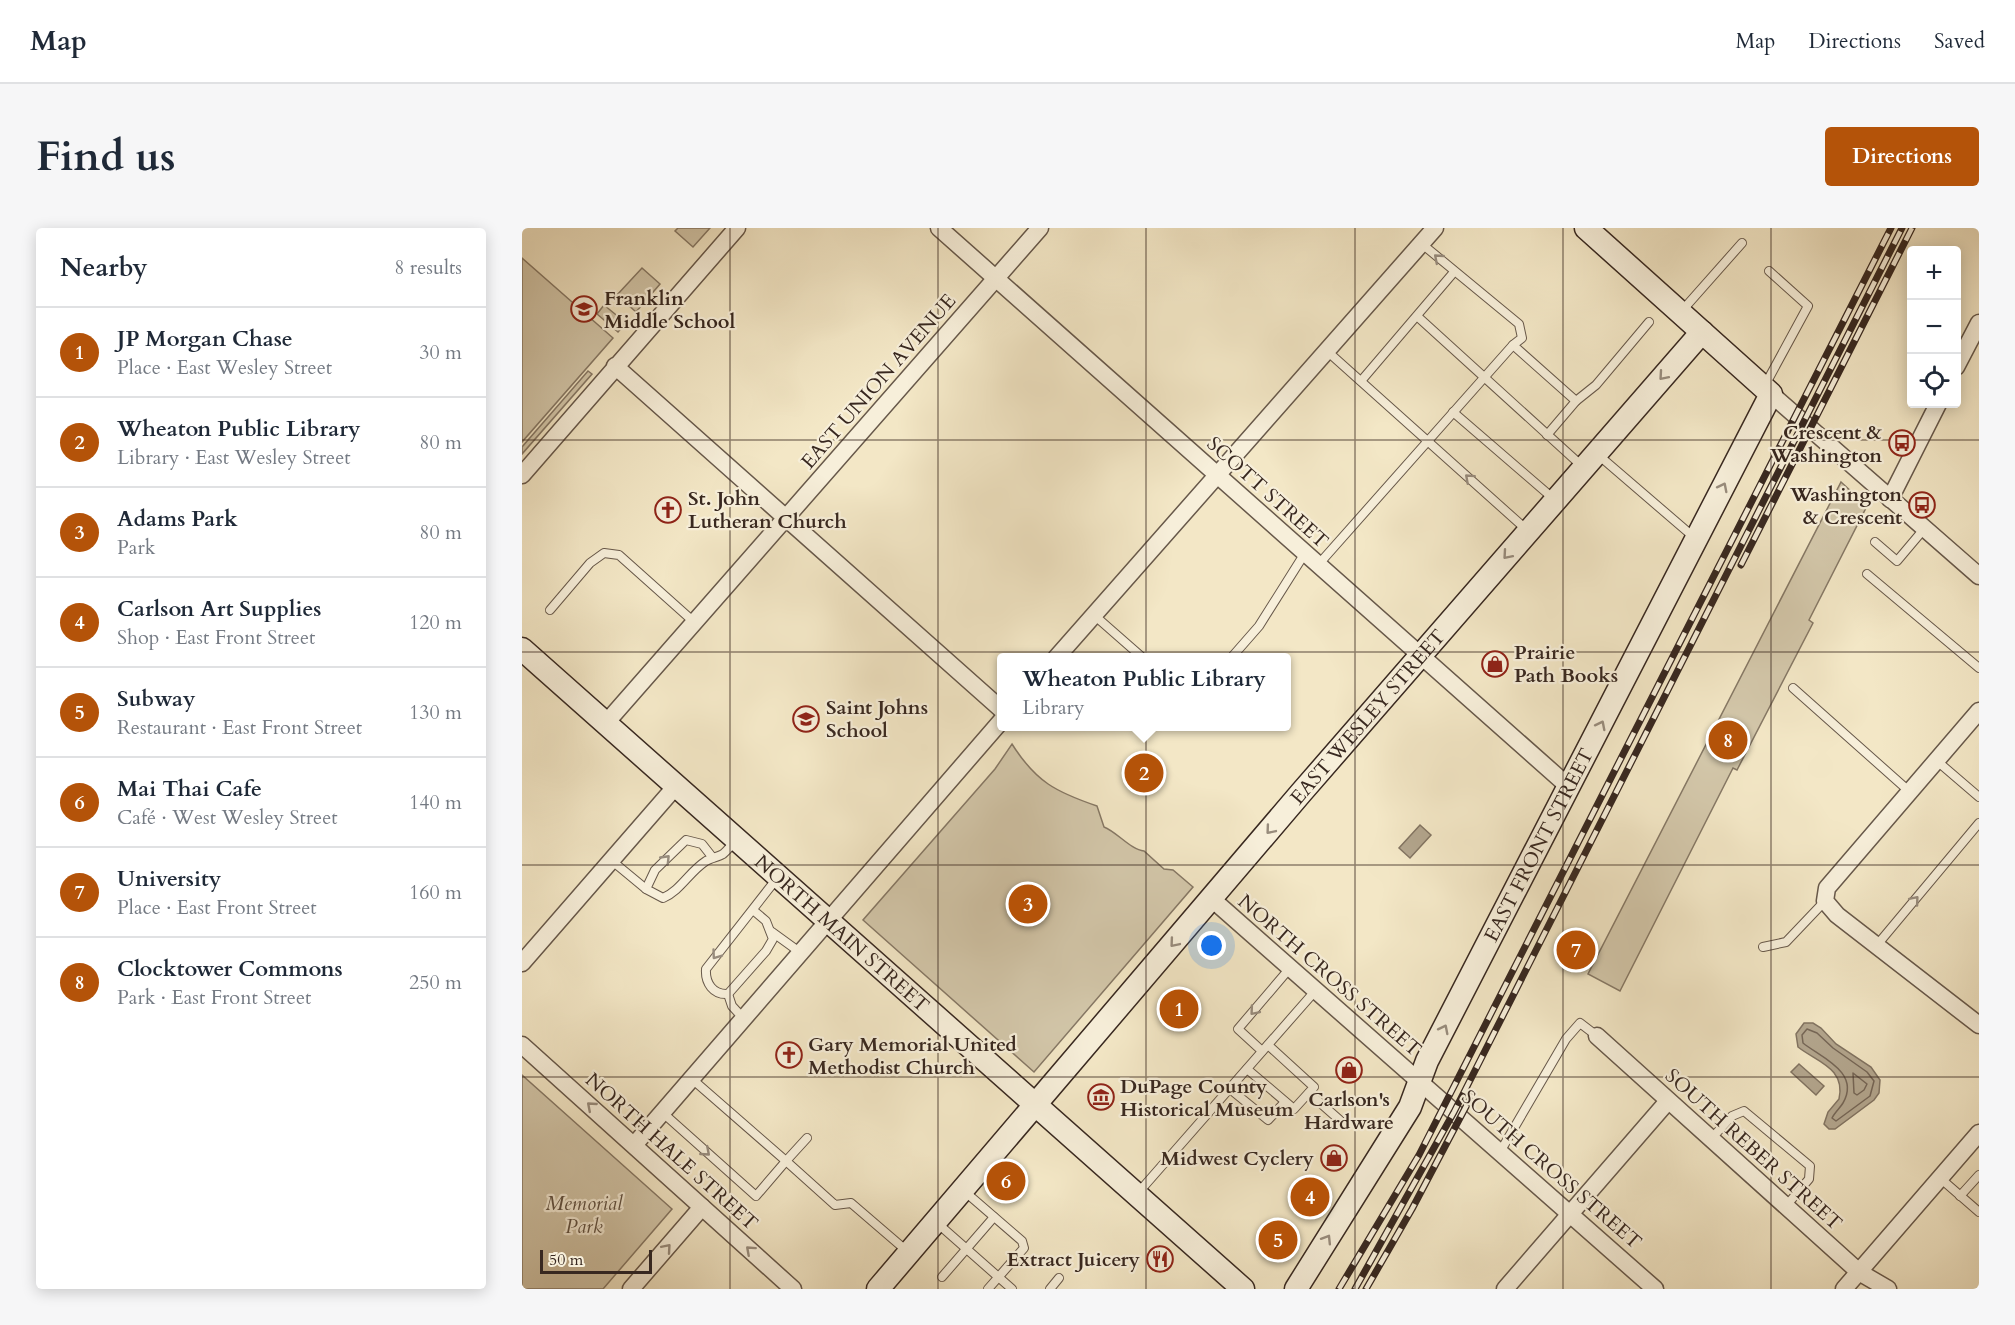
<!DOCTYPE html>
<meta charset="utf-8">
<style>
body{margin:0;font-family:Cardo,serif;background:#f6f6f7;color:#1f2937}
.controls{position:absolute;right:18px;top:18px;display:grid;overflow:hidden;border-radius:6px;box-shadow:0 3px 15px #0003}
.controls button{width:54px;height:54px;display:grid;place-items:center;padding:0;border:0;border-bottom:2px solid #e0e1e3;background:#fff;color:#1f2937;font:30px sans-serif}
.scale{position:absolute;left:18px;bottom:15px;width:112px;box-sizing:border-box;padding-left:6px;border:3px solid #382820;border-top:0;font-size:16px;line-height:21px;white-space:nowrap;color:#382820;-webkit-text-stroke:4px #f7efda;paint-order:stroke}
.you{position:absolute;left:690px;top:718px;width:21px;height:21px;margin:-15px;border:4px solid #fff;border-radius:50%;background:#1a73e8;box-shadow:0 0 0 9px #1a73e833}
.badge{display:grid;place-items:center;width:39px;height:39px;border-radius:50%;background:#b45309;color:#fff;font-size:20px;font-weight:700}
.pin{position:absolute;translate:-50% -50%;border:3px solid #fff;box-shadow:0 2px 6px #0006}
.popup{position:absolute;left:475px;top:425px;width:294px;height:78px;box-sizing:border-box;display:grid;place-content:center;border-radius:6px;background:#fff;filter:drop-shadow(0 2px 4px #0005);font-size:20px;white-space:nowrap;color:#747a83}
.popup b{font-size:22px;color:#1f2937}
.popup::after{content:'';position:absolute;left:50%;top:100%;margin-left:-12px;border:12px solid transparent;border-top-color:#fff}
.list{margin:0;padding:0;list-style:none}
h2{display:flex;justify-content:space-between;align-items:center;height:78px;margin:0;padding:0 24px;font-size:26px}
h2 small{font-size:20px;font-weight:400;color:#747a83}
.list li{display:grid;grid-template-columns:39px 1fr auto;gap:18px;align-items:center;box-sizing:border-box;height:90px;padding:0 24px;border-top:2px solid #e0e1e3}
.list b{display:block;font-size:22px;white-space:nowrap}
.list p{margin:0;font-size:20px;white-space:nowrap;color:#747a83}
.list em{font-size:20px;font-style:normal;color:#747a83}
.icon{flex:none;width:33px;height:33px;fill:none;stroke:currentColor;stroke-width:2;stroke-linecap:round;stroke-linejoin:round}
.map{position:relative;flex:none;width:1457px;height:1061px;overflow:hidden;border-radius:6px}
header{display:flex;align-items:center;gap:36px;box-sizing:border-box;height:84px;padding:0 30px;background:#fff;border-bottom:2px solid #e0e1e3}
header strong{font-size:28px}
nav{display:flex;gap:33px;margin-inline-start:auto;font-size:21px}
.intro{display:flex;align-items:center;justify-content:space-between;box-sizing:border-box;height:144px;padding:0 36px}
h1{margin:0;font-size:42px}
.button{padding:15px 27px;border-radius:6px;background:#b45309;color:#fff;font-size:21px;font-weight:700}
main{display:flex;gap:36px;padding:0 36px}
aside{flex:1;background:#fff;border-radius:6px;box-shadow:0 3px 15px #0003}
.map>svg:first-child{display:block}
</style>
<header>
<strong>Map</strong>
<nav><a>Map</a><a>Directions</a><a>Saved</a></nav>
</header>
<div class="intro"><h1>Find us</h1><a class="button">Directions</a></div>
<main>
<aside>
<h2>Nearby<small>8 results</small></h2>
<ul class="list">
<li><span class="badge">1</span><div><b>JP Morgan Chase</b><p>Place · East Wesley Street</p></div><em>30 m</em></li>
<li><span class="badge">2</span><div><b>Wheaton Public Library</b><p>Library · East Wesley Street</p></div><em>80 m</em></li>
<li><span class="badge">3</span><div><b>Adams Park</b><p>Park</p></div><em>80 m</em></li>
<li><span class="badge">4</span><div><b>Carlson Art Supplies</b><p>Shop · East Front Street</p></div><em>120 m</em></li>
<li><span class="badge">5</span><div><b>Subway</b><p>Restaurant · East Front Street</p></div><em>130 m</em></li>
<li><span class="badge">6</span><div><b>Mai Thai Cafe</b><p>Café · West Wesley Street</p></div><em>140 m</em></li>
<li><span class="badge">7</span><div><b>University</b><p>Place · East Front Street</p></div><em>160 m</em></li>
<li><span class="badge">8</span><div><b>Clocktower Commons</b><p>Park · East Front Street</p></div><em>250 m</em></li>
</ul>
</aside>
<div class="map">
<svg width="1457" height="1061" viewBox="0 0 1457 1061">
<rect width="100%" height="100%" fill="#f3e7c6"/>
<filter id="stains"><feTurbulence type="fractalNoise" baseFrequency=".00333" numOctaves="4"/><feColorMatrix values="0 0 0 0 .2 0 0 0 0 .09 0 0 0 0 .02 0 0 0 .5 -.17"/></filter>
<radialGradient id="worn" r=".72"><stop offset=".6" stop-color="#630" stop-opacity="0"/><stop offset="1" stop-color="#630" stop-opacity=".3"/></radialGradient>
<g fill="#d3c7aa" stroke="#867865" stroke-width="1.5">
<path d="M156,0H188L171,19L153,3Z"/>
<path d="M0,30L91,110L0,214Z"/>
<path d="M120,40L138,56L114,84L95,67Z"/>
<path d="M82,77L104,95L96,104L75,86Z"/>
<path d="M66,143L70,146L0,226V219Z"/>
<path d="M1319,254L1345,278L1287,392L1291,395L1215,542L1211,540L1098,763L1066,746Z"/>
<path d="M490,516C514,554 534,564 575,578L582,599C595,604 609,622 622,623L642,641L651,642L671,659L512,844L341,692L473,541Z"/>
<path d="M0,847L150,981L81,1061H0Z"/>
</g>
<g fill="#b3a68e" stroke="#827462" stroke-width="1.5">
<path d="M898,597L909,607L888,630L877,620Z"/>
<path d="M1282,795H1291L1299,800L1314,816L1349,839L1358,852L1357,865L1352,872L1313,901H1307L1302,896L1306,884L1317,871C1324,840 1295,834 1276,819L1274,806Z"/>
<path d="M1277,836L1302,858L1294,867L1269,844Z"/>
</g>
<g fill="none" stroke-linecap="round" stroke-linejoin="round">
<g stroke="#766757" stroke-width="1.5">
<path d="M1285,801L1295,805L1311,820L1345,844L1352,853L1348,868L1314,893L1310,890C1313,884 1318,880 1321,875C1339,844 1298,829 1281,815L1280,807Z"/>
<path d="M1331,845L1345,856L1342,862L1335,867L1332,865Z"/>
</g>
<g stroke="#67584a" stroke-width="10">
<g id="lane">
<path d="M900,16L997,96L1000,110L991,117L1054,173L1025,207"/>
<path d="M1158,85L1220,15"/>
<path d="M896,89L1061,239"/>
<path d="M805,123L1006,303"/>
<path d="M839,153L932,44"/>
<path d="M1242,159L1286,78L1247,43"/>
<path d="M1054,173L1074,157L1127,94"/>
<path d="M931,184L1033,272"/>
<path d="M1074,225L1174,311"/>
<path d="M1353,314L1375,333L1402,301"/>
<path d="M796,337L991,117"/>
<path d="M1345,346L1457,440"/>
<path d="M28,382L68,335L82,325L97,327L172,394"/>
<path d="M572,387L621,430"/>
<path d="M709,430L737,398L783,325"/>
<path d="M1271,460L1388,564"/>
<path d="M1415,533L1457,569"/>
<path d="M191,630L180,616L164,612L133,642L124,661L141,670C159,662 167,644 184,633C189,630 196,629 201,626C206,622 210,616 214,612"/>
<path d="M89,632L124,661"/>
<path d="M231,682L244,693L251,711L244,723L206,766C191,767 183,755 184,741L256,649"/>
<path d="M250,704L279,725"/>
<path d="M1355,717L1457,595"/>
<path d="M1241,719L1264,714L1303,673"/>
<path d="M206,766L210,778L222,791"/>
<path d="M740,823L716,801L768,740"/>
<path d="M725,841L772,881L792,859L746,817"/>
<path d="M708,861L746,892L763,874"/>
<path d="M787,865L821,895"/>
<path d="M141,885L234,968L264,933L170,851"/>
<path d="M285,910L264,933L313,977L329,975L386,1024"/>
<path d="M1189,911L1210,888L1222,883L1288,938L1287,951L1264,978"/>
<path d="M978,924L1044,811L1058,795L1075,808"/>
<path d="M1418,950L1457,984"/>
<path d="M441,962L500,1013L502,1020L466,1061"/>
<path d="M616,965L794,762"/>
<path d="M1438,968L1457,947"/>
<path d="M414,994L490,1061"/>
<path d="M420,1049L472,989"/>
<path d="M528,1061L537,1050"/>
</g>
</g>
<g stroke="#67584a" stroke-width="19">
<g id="street">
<path d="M417,0L1047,559"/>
<path d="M93,138L480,482"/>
<path d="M1434,139L1457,95"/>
<path d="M1249,166L1457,348"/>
<path d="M0,247L215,0"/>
<path d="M1368,271L1416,176"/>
<path d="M534,430L913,0"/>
<path d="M1457,483L1305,660L1303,673L1315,687L1457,797"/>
<path d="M84,495L518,0"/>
<path d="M690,671L1133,1061"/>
<path d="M0,735L154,558"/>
<path d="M1075,808L1337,1044L1366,1061"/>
<path d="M0,817L271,1061"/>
<path d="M113,916L480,492"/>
<path d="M109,1061L180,979"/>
<path d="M983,1061L1146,873"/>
<path d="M1322,1061L1457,905"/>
</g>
</g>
<g stroke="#382820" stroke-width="25">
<g id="secondary">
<path id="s1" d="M0,421L721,1061"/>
<path id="s2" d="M356,1061L778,566L1180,104"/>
<path id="s3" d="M774,1061L888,879L905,833L1249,166L1064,0"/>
</g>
</g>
<use href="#lane" stroke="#f7efda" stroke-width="8"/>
<use href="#street" stroke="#f7efda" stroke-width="16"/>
<use href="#secondary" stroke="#f7efda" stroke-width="22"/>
<g stroke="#382820" stroke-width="7">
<g id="rail">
<path d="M1219,337L1390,0"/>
<path d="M817,1061L897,927L1369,0"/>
<path d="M833,1061L932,884L1380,0"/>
<path d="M844,1061L890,981L949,869"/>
</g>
</g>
<use href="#rail" stroke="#f7efda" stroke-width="4.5" stroke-dasharray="14" stroke-linecap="butt"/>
</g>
<defs><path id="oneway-chevron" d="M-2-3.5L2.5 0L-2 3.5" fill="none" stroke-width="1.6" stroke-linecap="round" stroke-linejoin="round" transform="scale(1.5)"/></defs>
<g stroke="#988c7d">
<use href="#oneway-chevron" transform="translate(916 30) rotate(-139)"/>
<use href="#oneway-chevron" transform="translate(1141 148) rotate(131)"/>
<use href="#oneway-chevron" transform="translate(947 250) rotate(-138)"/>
<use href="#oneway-chevron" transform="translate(1201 259) rotate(-63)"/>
<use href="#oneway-chevron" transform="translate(985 327) rotate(131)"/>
<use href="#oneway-chevron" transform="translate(1079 497) rotate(-63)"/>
<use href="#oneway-chevron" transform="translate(748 602) rotate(130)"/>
<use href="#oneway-chevron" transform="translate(144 631) rotate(-46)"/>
<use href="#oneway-chevron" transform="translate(1393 672) rotate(-50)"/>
<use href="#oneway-chevron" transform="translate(652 715) rotate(130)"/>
<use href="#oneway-chevron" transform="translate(194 727) rotate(126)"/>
<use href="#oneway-chevron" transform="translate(732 783) rotate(130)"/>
<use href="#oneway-chevron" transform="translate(922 801) rotate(-63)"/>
<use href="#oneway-chevron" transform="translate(69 878) rotate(-139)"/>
<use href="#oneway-chevron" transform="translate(184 924) rotate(41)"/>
<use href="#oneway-chevron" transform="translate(805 1011) rotate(-58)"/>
<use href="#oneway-chevron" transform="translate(145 1020) rotate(-49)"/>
<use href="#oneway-chevron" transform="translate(228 1022) rotate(-138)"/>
</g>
<path fill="none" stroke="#382820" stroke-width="1.5" stroke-opacity="0.55" d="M208,0V1061M416,0V1061M624,0V1061M833,0V1061M1041,0V1061M1249,0V1061M0,212H1457M0,424H1457M0,637H1457M0,849H1457"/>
<defs>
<g id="school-ring" transform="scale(1.35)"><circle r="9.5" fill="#f7efda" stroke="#8f2418" stroke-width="1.5"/><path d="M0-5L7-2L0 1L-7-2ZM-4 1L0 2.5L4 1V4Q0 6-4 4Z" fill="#8f2418"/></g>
<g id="bus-ring" transform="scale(1.35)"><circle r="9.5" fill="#f7efda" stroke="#8f2418" stroke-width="1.5"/><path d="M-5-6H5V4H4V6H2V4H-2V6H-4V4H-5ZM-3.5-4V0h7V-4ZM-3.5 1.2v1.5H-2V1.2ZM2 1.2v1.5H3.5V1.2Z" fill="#8f2418"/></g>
<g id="church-ring" transform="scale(1.35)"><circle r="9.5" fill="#f7efda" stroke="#8f2418" stroke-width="1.5"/><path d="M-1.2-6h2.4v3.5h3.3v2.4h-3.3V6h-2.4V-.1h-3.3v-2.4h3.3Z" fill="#8f2418"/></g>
<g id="shop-ring" transform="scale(1.35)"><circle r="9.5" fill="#f7efda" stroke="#8f2418" stroke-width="1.5"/><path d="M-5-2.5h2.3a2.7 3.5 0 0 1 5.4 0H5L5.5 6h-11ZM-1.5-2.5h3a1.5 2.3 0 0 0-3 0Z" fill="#8f2418"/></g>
<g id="museum-ring" transform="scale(1.35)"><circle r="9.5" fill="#f7efda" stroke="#8f2418" stroke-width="1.5"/><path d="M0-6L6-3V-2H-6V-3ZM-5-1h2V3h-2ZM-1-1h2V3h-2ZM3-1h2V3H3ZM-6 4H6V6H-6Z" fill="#8f2418"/></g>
<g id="restaurant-ring" transform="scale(1.35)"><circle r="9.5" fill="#f7efda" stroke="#8f2418" stroke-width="1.5"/><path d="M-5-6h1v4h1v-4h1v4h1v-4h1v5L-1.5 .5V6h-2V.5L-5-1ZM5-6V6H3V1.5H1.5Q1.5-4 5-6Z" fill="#8f2418"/></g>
</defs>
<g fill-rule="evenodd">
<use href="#school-ring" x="62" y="81"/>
<use href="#bus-ring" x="1380" y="215"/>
<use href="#bus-ring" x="1400" y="277"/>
<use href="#church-ring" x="146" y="282"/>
<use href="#shop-ring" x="973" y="436"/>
<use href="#school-ring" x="284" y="491"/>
<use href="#church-ring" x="267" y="827"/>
<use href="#shop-ring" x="827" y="842"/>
<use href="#museum-ring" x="579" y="869"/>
<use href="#shop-ring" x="812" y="930"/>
<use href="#restaurant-ring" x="638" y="1031"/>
</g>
<g text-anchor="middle" stroke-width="4.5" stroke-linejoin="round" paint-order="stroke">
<g font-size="20" font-weight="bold" fill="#382820" stroke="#f7efda" text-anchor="start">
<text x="82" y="77">Franklin<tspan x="82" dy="23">Middle School</tspan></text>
<text x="1360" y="211" text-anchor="end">Crescent &amp;<tspan x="1360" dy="23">Washington</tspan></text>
<text x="1380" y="273" text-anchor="end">Washington<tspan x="1380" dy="23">&amp; Crescent</tspan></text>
<text x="166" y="277">St. John<tspan x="166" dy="23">Lutheran Church</tspan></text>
<text x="992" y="431">Prairie<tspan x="992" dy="23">Path Books</tspan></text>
<text x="304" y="486">Saint Johns<tspan x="304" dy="23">School</tspan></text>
<text x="286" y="823">Gary Memorial United<tspan x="286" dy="23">Methodist Church</tspan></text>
<text x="598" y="865">DuPage County<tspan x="598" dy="23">Historical Museum</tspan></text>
<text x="827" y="878" text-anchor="middle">Carlson's<tspan x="827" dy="23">Hardware</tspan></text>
<text x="792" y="937" text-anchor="end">Midwest Cyclery</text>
<text x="618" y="1038" text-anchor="end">Extract Juicery</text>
</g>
<g font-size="20" fill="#382820" stroke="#f7efda">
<text transform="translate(356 153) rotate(-49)" y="7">EAST UNION AVENUE</text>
<text transform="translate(746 264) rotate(42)" y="7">SCOTT STREET</text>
<text dy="7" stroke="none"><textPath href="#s2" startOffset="753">EAST WESLEY STREET</textPath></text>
<text dy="7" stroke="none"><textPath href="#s3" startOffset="507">EAST FRONT STREET</textPath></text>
<text dy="7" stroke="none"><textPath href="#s1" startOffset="428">NORTH MAIN STREET</textPath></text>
<text transform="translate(808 747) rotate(41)" y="7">NORTH CROSS STREET</text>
<text transform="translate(1232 921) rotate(42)" y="7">SOUTH REBER STREET</text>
<text transform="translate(150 923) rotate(42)" y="7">NORTH HALE STREET</text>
<text transform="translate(1030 941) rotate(41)" y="7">SOUTH CROSS STREET</text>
</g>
<g font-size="20" font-style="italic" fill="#5f5042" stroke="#f7efda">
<text x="62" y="982">Memorial<tspan x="62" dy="23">Park</tspan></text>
</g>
</g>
<rect width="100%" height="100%" filter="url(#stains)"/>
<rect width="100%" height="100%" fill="url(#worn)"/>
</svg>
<div class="controls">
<button>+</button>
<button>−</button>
<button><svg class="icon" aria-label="locate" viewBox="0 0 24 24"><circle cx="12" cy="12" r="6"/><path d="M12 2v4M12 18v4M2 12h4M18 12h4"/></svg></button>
</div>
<div class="scale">50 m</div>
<div class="you"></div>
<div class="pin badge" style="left:657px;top:781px">1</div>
<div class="pin badge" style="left:622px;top:545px">2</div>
<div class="popup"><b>Wheaton Public Library</b>Library</div>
<div class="pin badge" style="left:506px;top:676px">3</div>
<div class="pin badge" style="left:788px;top:969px">4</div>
<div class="pin badge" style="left:756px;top:1012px">5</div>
<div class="pin badge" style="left:484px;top:953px">6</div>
<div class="pin badge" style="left:1054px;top:722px">7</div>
<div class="pin badge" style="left:1206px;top:512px">8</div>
</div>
</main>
